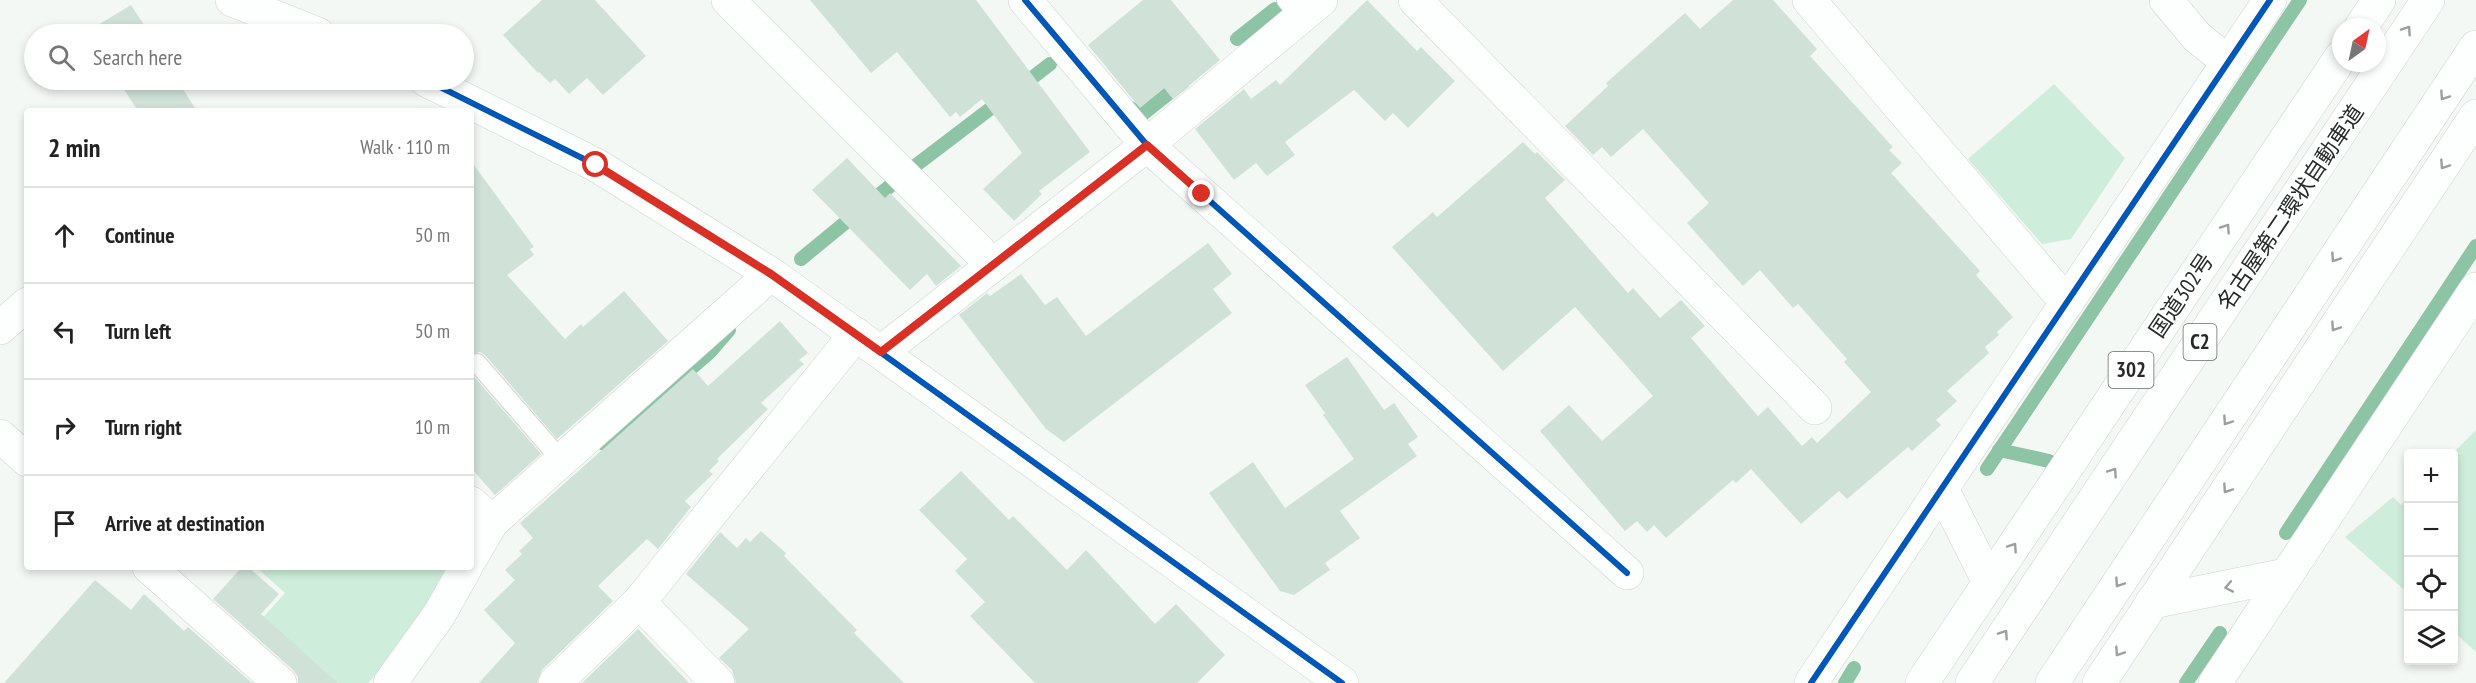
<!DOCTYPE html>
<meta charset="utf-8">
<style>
body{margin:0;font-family:"PT Sans Narrow","Noto Sans JP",sans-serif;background:#f6f6f6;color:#222}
.controls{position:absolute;right:18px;bottom:18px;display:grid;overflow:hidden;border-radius:6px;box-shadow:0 3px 9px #0003}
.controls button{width:54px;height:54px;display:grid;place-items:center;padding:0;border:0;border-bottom:2px solid #e0e0e0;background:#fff;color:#222;font:30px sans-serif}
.compass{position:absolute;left:2332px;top:18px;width:54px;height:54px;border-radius:50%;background:#fff;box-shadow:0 3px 9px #0003;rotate:33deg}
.stop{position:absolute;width:18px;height:18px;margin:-14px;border:4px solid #d93025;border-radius:50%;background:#fff}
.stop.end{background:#d93025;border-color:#fff;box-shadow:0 2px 6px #0008}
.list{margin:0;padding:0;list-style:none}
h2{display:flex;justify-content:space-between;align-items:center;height:78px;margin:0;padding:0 24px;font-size:26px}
h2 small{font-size:20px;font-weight:400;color:#767676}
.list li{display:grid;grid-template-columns:39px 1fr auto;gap:18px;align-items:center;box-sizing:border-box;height:96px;padding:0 24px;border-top:2px solid #e0e0e0}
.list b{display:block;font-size:22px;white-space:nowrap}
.list em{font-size:20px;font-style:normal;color:#767676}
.icon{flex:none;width:33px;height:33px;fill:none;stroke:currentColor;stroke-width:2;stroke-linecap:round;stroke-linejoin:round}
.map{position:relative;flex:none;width:2476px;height:683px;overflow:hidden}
.search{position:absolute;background:#fff;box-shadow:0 3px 9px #0003;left:24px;top:24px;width:450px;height:66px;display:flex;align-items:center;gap:15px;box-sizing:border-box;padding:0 21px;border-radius:33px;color:#767676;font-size:22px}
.panel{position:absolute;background:#fff;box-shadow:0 3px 9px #0003;left:24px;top:108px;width:450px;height:462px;border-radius:6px}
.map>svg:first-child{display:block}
</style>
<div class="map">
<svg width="2476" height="683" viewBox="0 0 2476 683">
<rect width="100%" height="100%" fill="#f3f8f5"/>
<g fill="#ceeedb">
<path d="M2054,84L2125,158L2071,239L2042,244L1968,159Z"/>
<path d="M2476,430V652L2454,632L2453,453Z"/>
<path d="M2393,497L2401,505L2408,498V593L2345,537Z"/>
<path d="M256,567H449L399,649L368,683H309L251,631L285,593Z"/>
</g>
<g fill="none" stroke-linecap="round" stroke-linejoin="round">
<g stroke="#8dc4a6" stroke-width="14">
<path d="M1237,39L1275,9"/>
<path d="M1019,88L1050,64"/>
<path d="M1131,108L1139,117L1183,82"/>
<path d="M915,166L1003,99"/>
<path d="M801,259L890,186"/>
<path d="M604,444L710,352L729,330"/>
<path d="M1999,450L2049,461"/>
<path d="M1987,469L2300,0"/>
<path d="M2286,533L2476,246"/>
<path d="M1845,683L1854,668"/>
<path d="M2186,683L2220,633"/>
</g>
</g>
<g fill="#d0e2d8">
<path d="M542,0H595L646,56L603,95L587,78L569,94L555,79L550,83L539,72L538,73L503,35Z"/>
<path d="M810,0H976L1090,152L1039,191L1042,194L1014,221L983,189L1022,153L982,99L960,117L956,112L950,117L897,52L871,73Z"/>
<path d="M1143,0H1171L1220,60L1173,99L1164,88L1140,108L1088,45Z"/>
<path d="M1367,0L1417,51L1421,47L1455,81L1408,128L1393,113L1385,121L1354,90L1285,142L1295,155L1267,176L1256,163L1234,180L1195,129L1244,89L1251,99L1276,80L1280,85Z"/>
<path d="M1733,0H1773L1817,49L1810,56L1893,147L1889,150L1902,163L1891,173L1980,271L1976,275L2013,317L1997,332L1999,335L1985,347L1989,353L1947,391L1957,401L1936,420L1941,425L1912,451L1908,447L1847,499L1839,491L1801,524L1751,469L1736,483L1733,480L1666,538L1654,525L1647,532L1637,521L1625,531L1540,431L1569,405L1602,441L1653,396L1575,307L1503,371L1392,247L1433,212L1437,217L1523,142L1535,154L1537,152L1565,180L1545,198L1628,293L1633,288L1660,318L1681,300L1705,326L1691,338L1758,416L1768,407L1802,446L1812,437L1817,443L1871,392L1844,362L1847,359L1798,304L1793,308L1760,270L1743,286L1687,223L1709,203L1643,129L1611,157L1602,147L1593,155L1565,126L1608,86L1606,83L1685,13L1700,29Z"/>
<path d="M131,5L150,34H90L88,31Z"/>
<path d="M118,80H177L197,111H138Z"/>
<path d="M847,158L885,198L890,193L961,266L936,286L927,274L910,290L812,190Z"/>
<path d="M471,161L534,247L530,249L534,255L507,275L565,339L581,324L583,327L624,291L668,341L557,439L486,356L480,352L471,354Z"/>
<path d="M1208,243L1232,274L1213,289L1232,313L1064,442L1046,429L959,315L987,293L990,296L1021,274L1045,305L1057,297L1086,336Z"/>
<path d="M780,321L808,353L799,360L804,364L761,403L768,409L717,459L719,461L709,471L713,474L685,501L691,507L658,549L647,539L598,586L613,601L542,670L537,683H479L515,643L484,610L515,580L505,570L522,554L519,551L533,538L520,523L693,369L708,386Z"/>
<path d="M1347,357L1384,410L1394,403L1418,437L1408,444L1417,456L1340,511L1360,538L1325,563L1330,570L1294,595L1280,591L1209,493L1253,462L1285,508L1354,459L1323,415L1325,413L1305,385Z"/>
<path d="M471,373L541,454L495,495L471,468Z"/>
<path d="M961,471L1009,520L1013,516L1067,570L1086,550L1155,624L1176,604L1225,655L1197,683H1035L970,616L985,602L955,571L967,559L919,510Z"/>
<path d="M761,531L786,553L784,556L857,630L854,633L904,683H736L732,670L719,658L749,629L686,574L720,532L737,548L746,538L750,542Z"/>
<path d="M242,567H248L279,594L261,614L338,683H298V677L292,669L213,599Z"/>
<path d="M95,580L131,610L144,594L184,631L188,627L252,683H4Z"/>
<path d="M638,629L689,683H582Z"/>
</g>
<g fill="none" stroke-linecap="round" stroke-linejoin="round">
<g stroke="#cfd3d1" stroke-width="20">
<g id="lane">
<path d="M1286,0L1300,17"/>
<path d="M477,363L561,460"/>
</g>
</g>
<g stroke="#cfd3d1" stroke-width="34">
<g id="street">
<path d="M728,0L993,265L1147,145L1321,0"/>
<path d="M1025,0L1147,145L1627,573"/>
<path d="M1415,0L1815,408"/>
<path d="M1809,0L2067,303"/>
<path d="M2166,0L2197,37L2228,62"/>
<path d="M0,328L27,304"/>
<path d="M881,352L993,265"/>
<path d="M0,436L27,460"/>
<path d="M1942,489L1989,582"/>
<path d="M471,503L492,522"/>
<path d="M471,558L492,522L771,274"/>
<path d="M149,567L280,683"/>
<path d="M639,602L718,683"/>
<path d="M2152,602L2286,575"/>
<path d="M390,683L439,615L466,567"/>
<path d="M555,683L639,602L856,334"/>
<path d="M1811,683L2270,0"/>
<path d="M2215,683L2476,289"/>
</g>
</g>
<g stroke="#cfd3d1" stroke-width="34">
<g id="secondary">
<path d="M232,0L318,34"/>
<path d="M426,80L596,165L771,274L1342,683"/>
</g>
</g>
<g stroke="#cfd3d1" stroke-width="34">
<g id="highway">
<path d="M2361,27L2379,0"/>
<path d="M1922,683L2341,57"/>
<path d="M1972,683L2428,0"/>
<path d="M2052,683L2476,47"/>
<path d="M2099,683L2476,116"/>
</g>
</g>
<use href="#lane" stroke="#fdfefe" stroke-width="18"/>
<use href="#street" stroke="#fdfefe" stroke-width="33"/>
<use href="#secondary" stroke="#fdfefe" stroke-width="33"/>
<use href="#highway" stroke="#fdfefe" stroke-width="33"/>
<g stroke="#fff" stroke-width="10">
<g id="cycleway">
<path d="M1025,0L1147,145L1627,573"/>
<path d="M426,80L596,165L771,274L1342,683"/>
<path d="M1811,683L2270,0"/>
</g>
</g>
<use href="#cycleway" stroke="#0057b8" stroke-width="6"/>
</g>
<defs><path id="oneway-chevron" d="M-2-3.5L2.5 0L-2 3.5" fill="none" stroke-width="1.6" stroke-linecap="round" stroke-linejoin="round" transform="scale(1.5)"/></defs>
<g stroke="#9d9f9e">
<use href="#oneway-chevron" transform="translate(2407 30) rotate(-56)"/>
<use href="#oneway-chevron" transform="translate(2444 96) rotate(124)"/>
<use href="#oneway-chevron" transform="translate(2444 165) rotate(124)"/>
<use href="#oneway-chevron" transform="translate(2226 228) rotate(-56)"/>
<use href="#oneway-chevron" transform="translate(2335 258) rotate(124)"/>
<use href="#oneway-chevron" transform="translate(2335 327) rotate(124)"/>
<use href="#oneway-chevron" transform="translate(2227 421) rotate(124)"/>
<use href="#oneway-chevron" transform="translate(2113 472) rotate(-56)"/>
<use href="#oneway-chevron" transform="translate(2227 489) rotate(124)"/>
<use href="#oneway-chevron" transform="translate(2013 547) rotate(-56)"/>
<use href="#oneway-chevron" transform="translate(2119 583) rotate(124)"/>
<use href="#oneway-chevron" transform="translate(2229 587) rotate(169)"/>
<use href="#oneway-chevron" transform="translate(2004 634) rotate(-56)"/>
<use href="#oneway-chevron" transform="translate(2119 652) rotate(124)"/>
</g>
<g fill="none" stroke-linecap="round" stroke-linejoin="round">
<path stroke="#d93025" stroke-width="8" d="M596,165L771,274L881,352L1147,145L1202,194"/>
</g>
<g text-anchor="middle" stroke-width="5" stroke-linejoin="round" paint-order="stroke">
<g fill="#fff" stroke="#686a69" stroke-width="1.5">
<rect x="2183.5" y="324" width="33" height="36" rx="4.5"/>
<rect x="2108.5" y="352" width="45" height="36" rx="4.5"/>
</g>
<g font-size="21" font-weight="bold" fill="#282a29">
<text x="2200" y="349">C2</text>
<text x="2131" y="377">302</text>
</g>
<g font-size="22" fill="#282a29" stroke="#fff">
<text transform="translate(2290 207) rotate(-56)" y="8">名古屋第二環状自動車道</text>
<text transform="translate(2181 295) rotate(-56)" y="8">国道302号</text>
</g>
</g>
</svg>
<div class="controls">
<button>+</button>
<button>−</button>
<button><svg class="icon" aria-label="locate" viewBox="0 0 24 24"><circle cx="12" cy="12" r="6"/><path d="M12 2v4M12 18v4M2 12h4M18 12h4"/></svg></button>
<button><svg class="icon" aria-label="layers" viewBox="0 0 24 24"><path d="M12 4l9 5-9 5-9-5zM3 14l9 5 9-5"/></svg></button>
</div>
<svg class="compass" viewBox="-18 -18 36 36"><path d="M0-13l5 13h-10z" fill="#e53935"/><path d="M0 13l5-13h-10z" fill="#767676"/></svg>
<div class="stop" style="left:596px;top:165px"></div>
<div class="stop end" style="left:1202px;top:194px"></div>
<div class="search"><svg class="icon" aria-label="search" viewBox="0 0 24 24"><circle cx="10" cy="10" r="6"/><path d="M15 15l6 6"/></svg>Search here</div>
<section class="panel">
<h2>2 min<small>Walk · 110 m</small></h2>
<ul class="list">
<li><svg class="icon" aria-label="ahead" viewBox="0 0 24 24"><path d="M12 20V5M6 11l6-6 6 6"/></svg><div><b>Continue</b></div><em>50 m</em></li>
<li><svg class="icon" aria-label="left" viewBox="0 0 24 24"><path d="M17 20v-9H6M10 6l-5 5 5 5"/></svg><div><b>Turn left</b></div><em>50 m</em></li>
<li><svg class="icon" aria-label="right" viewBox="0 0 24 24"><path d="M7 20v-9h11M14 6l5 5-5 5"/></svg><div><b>Turn right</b></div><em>10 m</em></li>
<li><svg class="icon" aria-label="arrive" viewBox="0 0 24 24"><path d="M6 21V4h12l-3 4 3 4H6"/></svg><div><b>Arrive at destination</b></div></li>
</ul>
</section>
</div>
